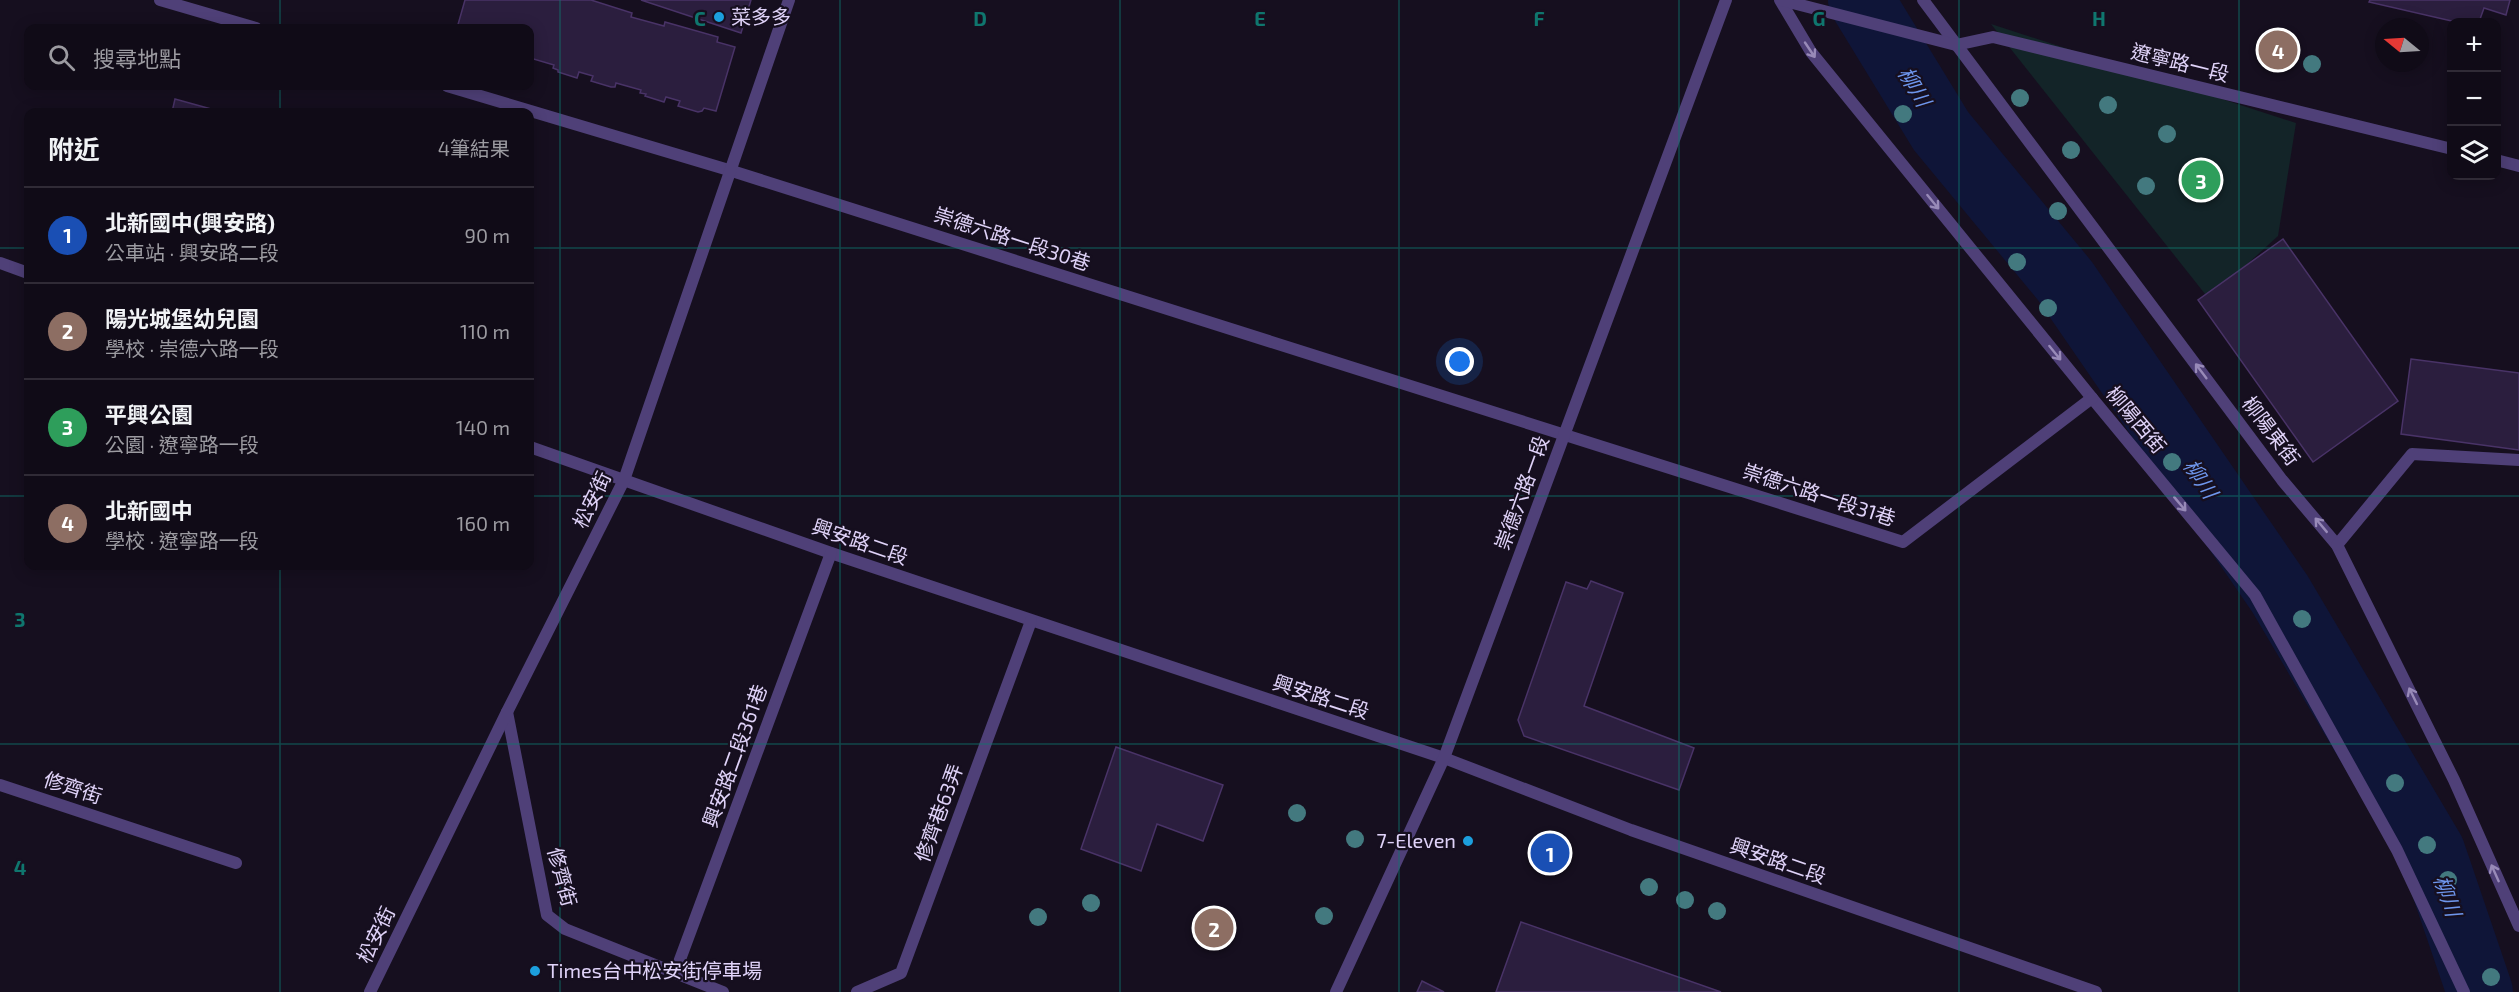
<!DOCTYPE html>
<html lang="zh-TW">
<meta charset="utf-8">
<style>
body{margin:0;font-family:"Exo 2","Noto Sans TC",sans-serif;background:#191420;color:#f1f3f6}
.controls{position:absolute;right:18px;top:18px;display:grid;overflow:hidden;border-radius:12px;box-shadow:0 3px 15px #0003}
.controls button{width:54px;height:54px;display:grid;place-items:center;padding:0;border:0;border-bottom:2px solid #302b36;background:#100b17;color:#f1f3f6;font:30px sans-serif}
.compass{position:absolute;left:2375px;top:18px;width:54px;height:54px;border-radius:50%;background:#100b17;box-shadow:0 3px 15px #0003;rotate:288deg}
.you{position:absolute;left:1460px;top:362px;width:21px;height:21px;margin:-15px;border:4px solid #fff;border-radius:50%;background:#1a73e8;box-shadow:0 0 0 9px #1a73e833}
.badge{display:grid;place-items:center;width:39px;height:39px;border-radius:50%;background:#1c9fdd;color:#fff;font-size:20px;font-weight:700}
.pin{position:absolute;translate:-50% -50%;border:3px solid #fff;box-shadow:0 2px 6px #0006}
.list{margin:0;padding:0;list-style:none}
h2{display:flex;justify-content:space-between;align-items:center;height:78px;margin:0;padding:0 24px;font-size:26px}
h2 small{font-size:20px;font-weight:400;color:#9c9ba1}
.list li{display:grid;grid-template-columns:39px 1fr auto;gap:18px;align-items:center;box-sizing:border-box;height:96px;padding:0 24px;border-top:2px solid #302b36}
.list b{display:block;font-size:22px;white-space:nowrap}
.list p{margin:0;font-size:20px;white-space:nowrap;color:#9c9ba1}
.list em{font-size:20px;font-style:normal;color:#9c9ba1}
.icon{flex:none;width:33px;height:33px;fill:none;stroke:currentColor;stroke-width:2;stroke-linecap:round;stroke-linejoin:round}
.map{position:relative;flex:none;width:2519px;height:992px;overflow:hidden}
.search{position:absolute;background:#100b17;box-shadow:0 3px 15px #0003;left:24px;top:24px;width:510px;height:66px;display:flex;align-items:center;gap:15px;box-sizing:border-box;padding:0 21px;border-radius:12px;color:#9c9ba1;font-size:22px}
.panel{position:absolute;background:#100b17;box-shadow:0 3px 15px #0003;left:24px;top:108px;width:510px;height:462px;border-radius:12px}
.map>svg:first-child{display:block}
</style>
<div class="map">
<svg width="2519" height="992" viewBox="0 0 2519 992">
<rect width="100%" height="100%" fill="#160f1f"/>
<path fill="#132428" d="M1991,24L2296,123L2278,236L2209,299Z"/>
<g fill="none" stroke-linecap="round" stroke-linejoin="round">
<path stroke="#0f1538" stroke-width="66" d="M1861,0L1941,131L2065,281L2280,594L2432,851L2480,992"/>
</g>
<g fill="#2b1e3e" stroke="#493367" stroke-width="1.5">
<path d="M465,0H591L632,13L631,17L664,26L665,22L718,37L717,42L735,47L716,111L704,108L702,111L698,112L678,106L680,101L666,97L664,102L645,96L646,94L640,93L641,90L616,83L615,87H611L591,81L593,76L579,72L577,78L558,72V70L553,68L554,65L530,58V28H457Z"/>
<path d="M641,0H751L741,33Z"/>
<path d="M2370,0H2510L2506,15L2484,8L2479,22H2456L2369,2Z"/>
<path d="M175,99L222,112H172Z"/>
<path d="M2283,239L2398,401L2313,462L2198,300Z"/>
<path d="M2411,359L2519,373V450L2401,434Z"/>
<path d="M1591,581L1623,593L1584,706L1694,748L1679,790L1524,736L1518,720L1566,582L1587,589Z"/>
<path d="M1116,747L1223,785L1203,841L1157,824L1141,871L1081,849Z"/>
<path d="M1521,922L1721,992H1496Z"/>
<path d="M1422,981L1444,992H1417Z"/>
</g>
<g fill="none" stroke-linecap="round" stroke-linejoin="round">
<g stroke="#4f4078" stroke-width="12">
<path d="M1780,0L1811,52L2092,398L2255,595L2397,850L2464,992"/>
<path d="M1923,0L2282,480L2337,545L2454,780L2519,926"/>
<path d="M2337,545L2412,454L2519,460"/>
</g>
<g stroke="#4f4078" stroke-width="12">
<path d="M160,0L256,28"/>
<path d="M1781,0L1956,45L1993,37L2452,149"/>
<path d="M447,86L732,171L1903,542L2092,398"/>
<path d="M2496,160L2519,166"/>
<path d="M0,263L28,273"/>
<path d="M530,447L831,553L1444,758L1631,830L2096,992"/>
<path d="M507,712L547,915L565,929L723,992"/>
<path d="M0,785L236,863"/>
<path d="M675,973L831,553"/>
<path d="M370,992L507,712L624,480L789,0"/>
<path d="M857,992L901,973L1031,621"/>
<path d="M1336,992L1444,758L1726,0"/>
</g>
</g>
<g fill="#43797f">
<circle cx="2312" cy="64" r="9"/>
<circle cx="2020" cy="98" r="9"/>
<circle cx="2108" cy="105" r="9"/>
<circle cx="1903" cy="114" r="9"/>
<circle cx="2167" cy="134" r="9"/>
<circle cx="2071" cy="150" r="9"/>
<circle cx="2146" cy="186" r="9"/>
<circle cx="2058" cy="211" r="9"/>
<circle cx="2017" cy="262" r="9"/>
<circle cx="2048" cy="308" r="9"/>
<circle cx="2172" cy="462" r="9"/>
<circle cx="2302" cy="619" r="9"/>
<circle cx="2395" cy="783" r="9"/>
<circle cx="1297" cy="813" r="9"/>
<circle cx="1355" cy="839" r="9"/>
<circle cx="2427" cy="845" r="9"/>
<circle cx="1544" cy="857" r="9"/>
<circle cx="2448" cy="880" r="9"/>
<circle cx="1649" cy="887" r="9"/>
<circle cx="1685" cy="900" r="9"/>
<circle cx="1091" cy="903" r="9"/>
<circle cx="1717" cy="911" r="9"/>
<circle cx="1324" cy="916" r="9"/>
<circle cx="1038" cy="917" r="9"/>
<circle cx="2491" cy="977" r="9"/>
</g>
<defs><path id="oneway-shaft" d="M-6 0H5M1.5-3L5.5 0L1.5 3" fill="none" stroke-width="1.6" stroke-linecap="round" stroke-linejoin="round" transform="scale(1.5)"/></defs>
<g stroke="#988ab8">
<use href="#oneway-shaft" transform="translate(1810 50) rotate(56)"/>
<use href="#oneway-shaft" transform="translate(1933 202) rotate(51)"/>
<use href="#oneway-shaft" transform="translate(2055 353) rotate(51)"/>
<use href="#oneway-shaft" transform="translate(2201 371) rotate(-127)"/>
<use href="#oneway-shaft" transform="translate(2180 504) rotate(50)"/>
<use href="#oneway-shaft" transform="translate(2321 525) rotate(-130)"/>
<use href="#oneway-shaft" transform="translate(2413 696) rotate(-116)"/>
<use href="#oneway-shaft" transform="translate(2495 873) rotate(-114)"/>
</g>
<path fill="none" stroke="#0f766e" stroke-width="1.5" stroke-opacity="0.55" d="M280,0V28M560,0V992M840,0V992M1120,0V992M1399,0V992M1679,0V992M1959,0V992M2239,0V992M280,86V112M0,248H28M530,248H2519M0,496H28M530,496H2519M280,566V992M0,744H2519"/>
<g fill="#1c9fdd" stroke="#160f1f" stroke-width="2">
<circle cx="719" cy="17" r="6"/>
<circle cx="1468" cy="841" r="6"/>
<circle cx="535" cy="971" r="6"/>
</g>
<g text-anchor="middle" stroke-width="4.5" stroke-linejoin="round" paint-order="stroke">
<g font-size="20" fill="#e0d3f9" stroke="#160f1f" text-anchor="start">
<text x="731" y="24">菜多多</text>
<text x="1456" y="848" text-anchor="end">7-Eleven</text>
<text x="547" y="978">Times台中松安街停車場</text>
</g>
<g font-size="20" fill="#e0d3f9" stroke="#160f1f">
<text transform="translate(2180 63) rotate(14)" y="7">遼寧路一段</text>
<text transform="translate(1012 239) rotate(18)" y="7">崇德六路一段30巷</text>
<text transform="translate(2136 420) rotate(50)" y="7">柳陽西街</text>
<text transform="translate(2271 431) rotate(53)" y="7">柳陽東街</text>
<text transform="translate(1522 493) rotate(-70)" y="7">崇德六路一段</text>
<text transform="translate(1819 495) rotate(18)" y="7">崇德六路一段31巷</text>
<text transform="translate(592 500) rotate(-64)" y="7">松安街</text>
<text transform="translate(860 542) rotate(19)" y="7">興安路二段</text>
<text transform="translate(1321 697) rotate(18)" y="7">興安路二段</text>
<text transform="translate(735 756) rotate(-70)" y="7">興安路二段361巷</text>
<text transform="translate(73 788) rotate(18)" y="7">修齊街</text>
<text transform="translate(939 813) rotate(-70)" y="7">修齊巷63弄</text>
<text transform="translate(1778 861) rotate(19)" y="7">興安路二段</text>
<text transform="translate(562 877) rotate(75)" y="7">修齊街</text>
<text transform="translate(376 935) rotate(-64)" y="7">松安街</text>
</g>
<g font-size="21" font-style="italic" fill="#6e96ed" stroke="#160f1f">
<text transform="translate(1914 87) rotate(59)" y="7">柳川</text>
<text transform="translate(2200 479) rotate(56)" y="7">柳川</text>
<text transform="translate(2447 896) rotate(71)" y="7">柳川</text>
</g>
</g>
<g font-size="20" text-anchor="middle" font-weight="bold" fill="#0f766e" stroke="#160f1f" stroke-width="4.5" stroke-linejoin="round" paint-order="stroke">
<text x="700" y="26">C</text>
<text x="980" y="26">D</text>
<text x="1260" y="26">E</text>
<text x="1539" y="26">F</text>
<text x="1819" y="26">G</text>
<text x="2099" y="26">H</text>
<text x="20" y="627">3</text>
<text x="20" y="875">4</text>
</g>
</svg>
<div class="controls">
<button>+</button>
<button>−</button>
<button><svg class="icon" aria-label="layers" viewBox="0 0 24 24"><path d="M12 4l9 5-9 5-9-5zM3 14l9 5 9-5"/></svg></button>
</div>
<svg class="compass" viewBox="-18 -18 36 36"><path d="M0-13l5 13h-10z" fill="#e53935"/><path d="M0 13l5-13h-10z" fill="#9c9ba1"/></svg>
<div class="you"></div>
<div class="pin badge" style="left:1550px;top:853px;background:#1a4fb4">1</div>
<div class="pin badge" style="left:1214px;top:928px;background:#8d6e63">2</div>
<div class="pin badge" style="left:2201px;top:180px;background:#2e9e5b">3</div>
<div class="pin badge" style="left:2278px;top:50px;background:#8d6e63">4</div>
<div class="search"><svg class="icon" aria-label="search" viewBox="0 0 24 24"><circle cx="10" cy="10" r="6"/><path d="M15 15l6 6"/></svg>搜尋地點</div>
<section class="panel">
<h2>附近<small>4筆結果</small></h2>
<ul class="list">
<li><span class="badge" style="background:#1a4fb4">1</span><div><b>北新國中(興安路)</b><p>公車站 · 興安路二段</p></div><em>90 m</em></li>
<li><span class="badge" style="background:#8d6e63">2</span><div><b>陽光城堡幼兒園</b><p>學校 · 崇德六路一段</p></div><em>110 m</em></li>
<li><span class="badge" style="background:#2e9e5b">3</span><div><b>平興公園</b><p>公園 · 遼寧路一段</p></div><em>140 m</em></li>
<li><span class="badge" style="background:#8d6e63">4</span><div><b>北新國中</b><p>學校 · 遼寧路一段</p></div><em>160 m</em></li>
</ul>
</section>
</div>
